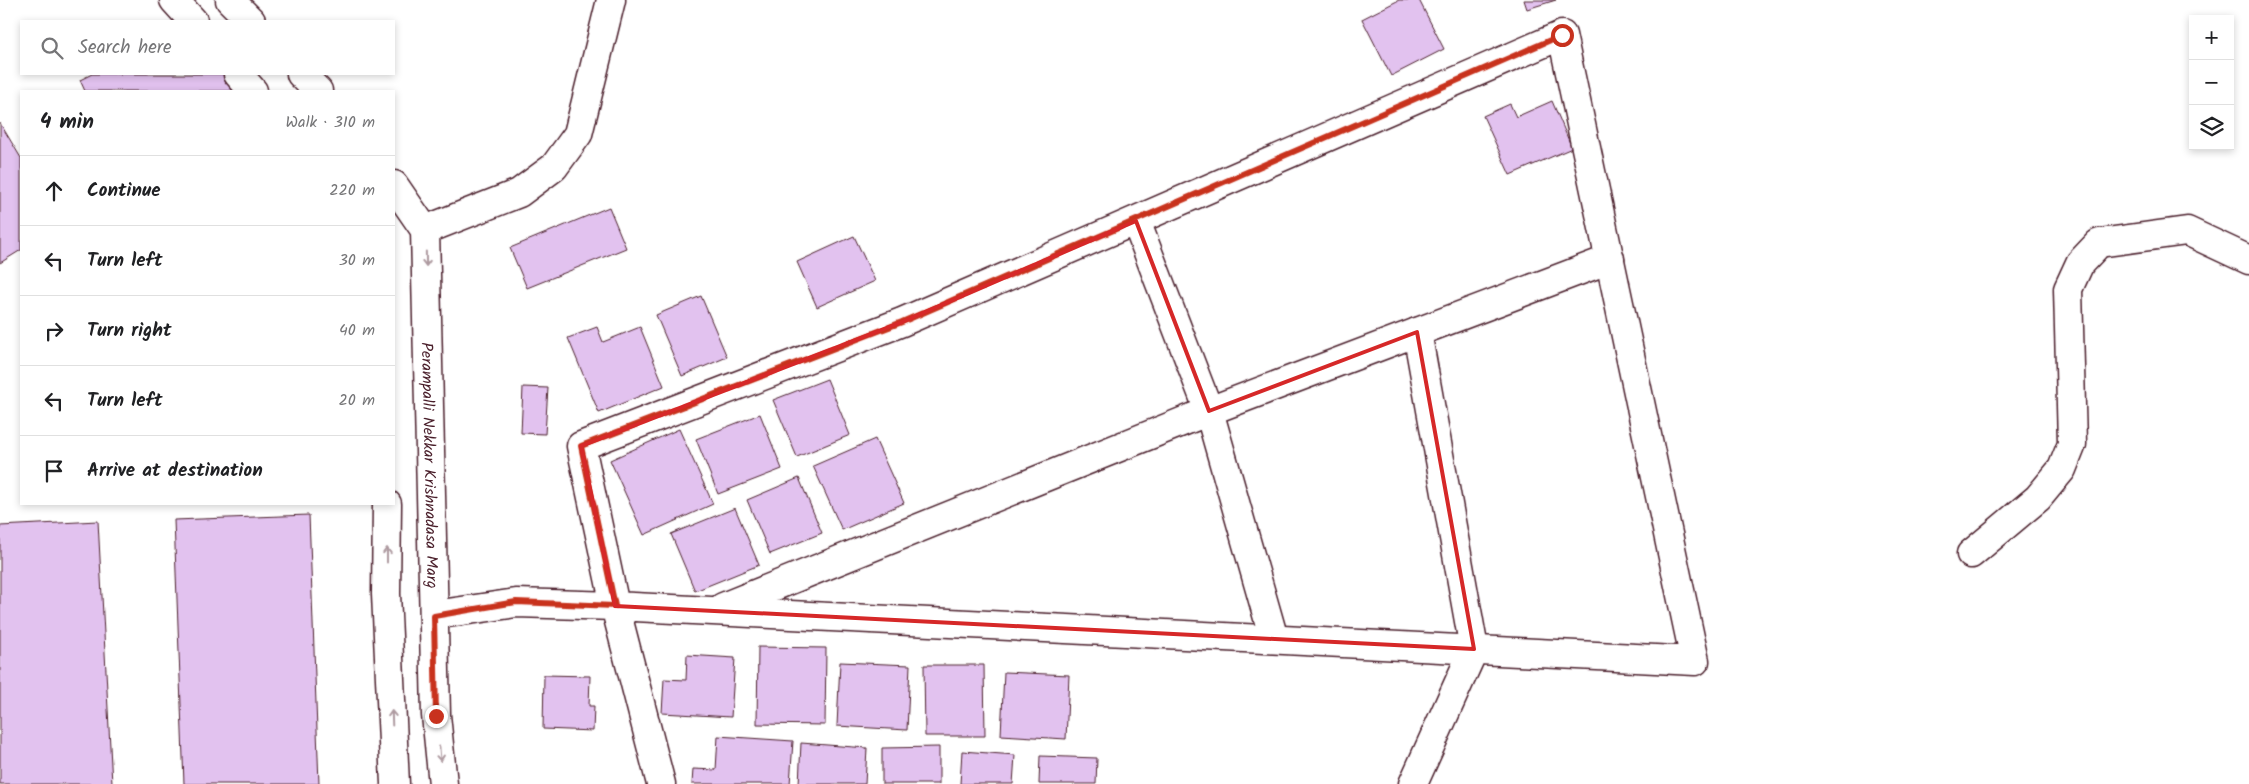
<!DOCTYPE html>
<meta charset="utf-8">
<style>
body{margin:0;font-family:Kalam,sans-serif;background:#f6f6f6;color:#202124}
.controls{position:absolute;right:15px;top:15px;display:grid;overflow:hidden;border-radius:0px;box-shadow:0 2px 8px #0003}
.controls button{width:45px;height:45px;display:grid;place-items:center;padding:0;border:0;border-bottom:1px solid #e0e0e0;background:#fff;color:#202124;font:25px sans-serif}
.stop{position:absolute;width:15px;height:15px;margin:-11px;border:4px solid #c8321e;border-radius:50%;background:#fff}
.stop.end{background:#c8321e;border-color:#fff;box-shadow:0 1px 5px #0008}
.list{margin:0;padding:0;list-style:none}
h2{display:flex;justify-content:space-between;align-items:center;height:65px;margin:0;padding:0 20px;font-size:21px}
h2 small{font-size:16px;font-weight:400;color:#757577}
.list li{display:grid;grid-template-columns:32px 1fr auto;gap:15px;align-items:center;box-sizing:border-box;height:70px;padding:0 20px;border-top:1px solid #e0e0e0}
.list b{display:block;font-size:19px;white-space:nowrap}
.list em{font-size:16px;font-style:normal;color:#757577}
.icon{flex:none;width:28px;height:28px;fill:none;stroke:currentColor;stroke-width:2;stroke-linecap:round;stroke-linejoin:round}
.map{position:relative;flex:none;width:2249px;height:784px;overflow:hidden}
.search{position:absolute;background:#fff;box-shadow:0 2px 8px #0003;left:20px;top:20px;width:375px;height:55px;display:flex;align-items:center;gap:12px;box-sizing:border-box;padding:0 18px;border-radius:0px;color:#757577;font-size:19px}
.panel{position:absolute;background:#fff;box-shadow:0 2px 8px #0003;left:20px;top:90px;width:375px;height:415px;border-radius:0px}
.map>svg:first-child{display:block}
</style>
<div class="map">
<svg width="2249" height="784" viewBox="0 0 2249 784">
<rect width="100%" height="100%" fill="#fff"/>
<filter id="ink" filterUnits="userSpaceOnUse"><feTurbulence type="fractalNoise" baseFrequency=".02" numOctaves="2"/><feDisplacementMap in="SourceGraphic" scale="10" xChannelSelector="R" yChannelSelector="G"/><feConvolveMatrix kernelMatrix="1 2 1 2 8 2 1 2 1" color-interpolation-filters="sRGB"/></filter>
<g filter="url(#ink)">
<g fill="#e2c2ef" stroke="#4a1f2b">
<path d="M1399,0H1419L1444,49L1391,76L1362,19Z"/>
<path d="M1524,0H1556L1527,9Z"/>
<path d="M92,74H243L252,91H85L80,80Z"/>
<path d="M1552,101L1572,148L1510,175L1483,116L1510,104L1516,117Z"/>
<path d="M0,123L21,158V250L0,263Z"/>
<path d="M609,207L626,248L527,288L510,248Z"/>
<path d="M854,236L875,281L817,307L797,262Z"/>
<path d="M701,296L727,357L682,376L656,315Z"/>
<path d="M597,327L603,342L640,327L664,386L599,413L568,338Z"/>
<path d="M827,379L850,435L797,457L773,400Z"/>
<path d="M523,387L548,388L545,434L521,433Z"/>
<path d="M760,414L782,469L718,494L696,439Z"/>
<path d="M679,429L713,504L644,535L610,460Z"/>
<path d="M875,439L904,503L842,530L813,466Z"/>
<path d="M799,478L822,533L770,554L747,500Z"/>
<path d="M735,508L759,565L695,591L671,534Z"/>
<path d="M309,515L319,784H184L174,520Z"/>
<path d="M98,521L112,784H0V526Z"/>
<path d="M758,647L826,648L825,725L757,724Z"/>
<path d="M687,655L735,658L731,717L662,713L664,679L686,680Z"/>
<path d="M840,662L910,665L907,730L837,726Z"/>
<path d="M924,665H984L985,736H925Z"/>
<path d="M1004,672L1069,675L1066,739L1001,735Z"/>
<path d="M544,675L590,676L589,706H594L593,731L543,729Z"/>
<path d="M718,736L793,741L790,784H692L693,769L716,770Z"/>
<path d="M801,743L867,748L865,784H799Z"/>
<path d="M939,747V784H882V748Z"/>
<path d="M962,751L1015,755L1013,784H960Z"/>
<path d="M1040,756L1097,758L1096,784H1039Z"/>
</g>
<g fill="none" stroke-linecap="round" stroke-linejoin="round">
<g stroke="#4a1f2b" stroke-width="31">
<g id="street">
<path d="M1136,221L1209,411L1610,259"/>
<path d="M425,230L519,193L554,167L578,134L611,0"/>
<path d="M1971,554L2038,498L2062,469L2072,444L2068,289L2080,263L2099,243L2187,231L2249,260"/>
<path d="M723,607L1209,411L1274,639"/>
<path d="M434,615L516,603L615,606L1695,661L1562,35L902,322L581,446L615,606L661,784"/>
<path d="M1413,784L1474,649L1417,332"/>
</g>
</g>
<g stroke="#4a1f2b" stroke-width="31">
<g id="secondary">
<path d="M174,0L193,21"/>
<path d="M230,0L251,21"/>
<path d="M238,74L253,91"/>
<path d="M301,74L318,91"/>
<path id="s1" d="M394,185L425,230L436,715L443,784"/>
<path d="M387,504L386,594L395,784"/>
</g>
</g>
<use href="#street" stroke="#fff" stroke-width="28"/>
<use href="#secondary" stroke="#fff" stroke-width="28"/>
</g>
<defs><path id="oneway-shaft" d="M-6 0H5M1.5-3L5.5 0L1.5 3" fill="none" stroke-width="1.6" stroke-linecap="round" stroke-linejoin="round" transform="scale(1.25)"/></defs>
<g stroke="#ae9aa0">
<use href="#oneway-shaft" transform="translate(426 259) rotate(89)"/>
<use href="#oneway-shaft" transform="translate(387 555) rotate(-90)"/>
<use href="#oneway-shaft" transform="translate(392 718) rotate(-92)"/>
<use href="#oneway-shaft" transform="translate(440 754) rotate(85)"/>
</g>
</g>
<g fill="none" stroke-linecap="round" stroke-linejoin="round" filter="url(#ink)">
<path stroke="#c8321e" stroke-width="6" d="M436,716L434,616L516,602L615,606L581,446L902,322L1562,35"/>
</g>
<path fill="none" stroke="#d62828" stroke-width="4" stroke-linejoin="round" d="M1136,221L1209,411L1417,332L1474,649L615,606L581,446L902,322Z"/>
<g text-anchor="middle" stroke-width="4.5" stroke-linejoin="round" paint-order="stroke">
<g font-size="16" fill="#4a1f2b" stroke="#fff">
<text dy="6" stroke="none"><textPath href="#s1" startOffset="290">Perampalli Nekkar Krishnadasa Marg</textPath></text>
</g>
</g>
</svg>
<div class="controls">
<button>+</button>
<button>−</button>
<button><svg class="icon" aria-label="layers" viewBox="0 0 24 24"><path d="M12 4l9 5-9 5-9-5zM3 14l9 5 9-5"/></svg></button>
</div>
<div class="stop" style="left:1562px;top:35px"></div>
<div class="stop end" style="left:436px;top:716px"></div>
<div class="search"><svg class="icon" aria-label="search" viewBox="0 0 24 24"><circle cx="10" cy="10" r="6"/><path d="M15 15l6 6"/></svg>Search here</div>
<section class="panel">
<h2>4 min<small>Walk · 310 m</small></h2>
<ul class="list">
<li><svg class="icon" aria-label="ahead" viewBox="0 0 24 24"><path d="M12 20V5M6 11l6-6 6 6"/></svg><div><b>Continue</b></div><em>220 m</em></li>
<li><svg class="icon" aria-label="left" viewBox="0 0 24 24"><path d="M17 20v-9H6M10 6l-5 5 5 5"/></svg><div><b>Turn left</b></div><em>30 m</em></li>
<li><svg class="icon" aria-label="right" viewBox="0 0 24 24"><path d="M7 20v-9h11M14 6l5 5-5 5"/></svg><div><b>Turn right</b></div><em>40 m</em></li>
<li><svg class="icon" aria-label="left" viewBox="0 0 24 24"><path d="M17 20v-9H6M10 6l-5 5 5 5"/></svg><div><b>Turn left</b></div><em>20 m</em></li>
<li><svg class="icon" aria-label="arrive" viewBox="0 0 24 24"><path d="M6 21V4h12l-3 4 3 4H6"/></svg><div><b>Arrive at destination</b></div></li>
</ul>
</section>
</div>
